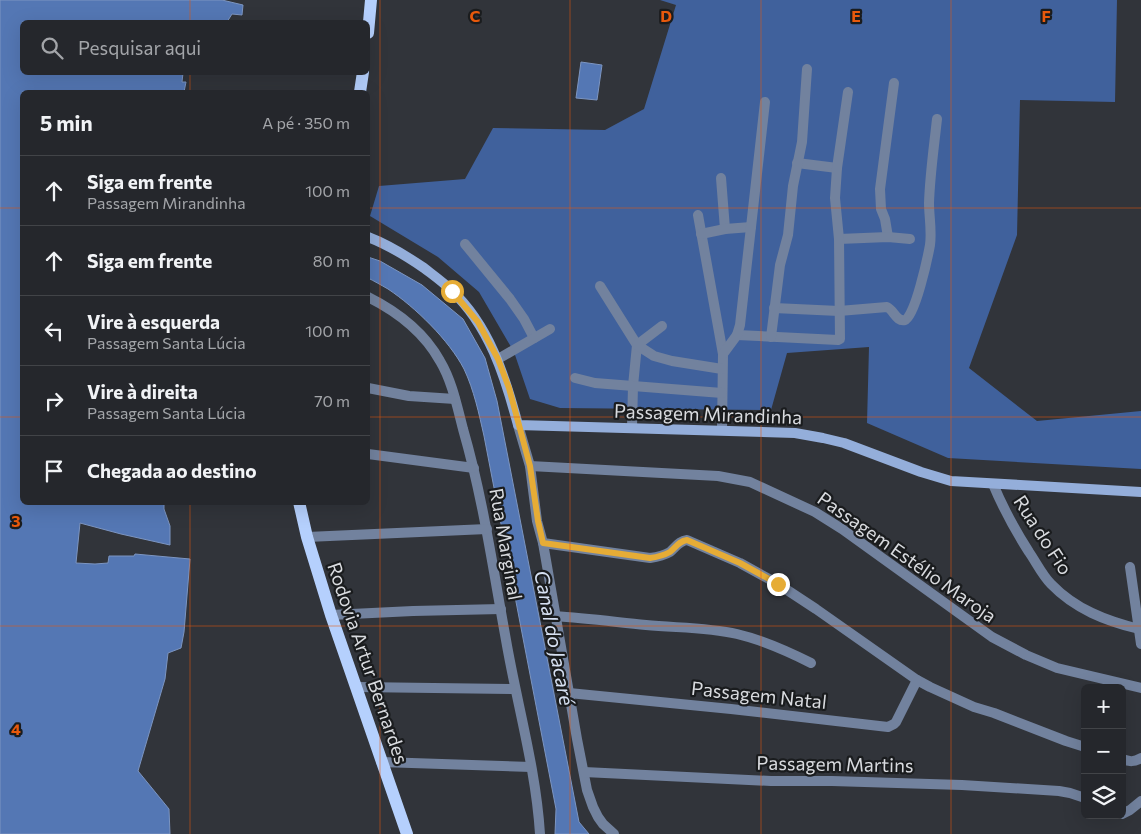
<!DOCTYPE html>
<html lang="pt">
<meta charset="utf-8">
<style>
body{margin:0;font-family:Commissioner,sans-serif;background:#313338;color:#f1f3f6}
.controls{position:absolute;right:15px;bottom:15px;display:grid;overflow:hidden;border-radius:8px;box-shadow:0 5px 20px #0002}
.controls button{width:45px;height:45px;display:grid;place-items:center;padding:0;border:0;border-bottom:1px solid #424448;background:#25272c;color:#f1f3f6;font:25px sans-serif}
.stop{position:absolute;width:15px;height:15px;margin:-11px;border:4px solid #e6ac36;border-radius:50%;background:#fff}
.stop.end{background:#e6ac36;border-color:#fff;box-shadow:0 1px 5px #0008}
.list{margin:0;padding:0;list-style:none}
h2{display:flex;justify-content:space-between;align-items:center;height:65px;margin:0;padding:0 20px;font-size:21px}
h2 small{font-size:16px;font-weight:400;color:#a3a5a9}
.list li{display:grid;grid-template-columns:32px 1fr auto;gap:15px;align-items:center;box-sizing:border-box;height:70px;padding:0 20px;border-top:1px solid #424448}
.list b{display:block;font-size:19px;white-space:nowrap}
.list p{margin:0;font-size:16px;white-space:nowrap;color:#a3a5a9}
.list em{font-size:16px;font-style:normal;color:#a3a5a9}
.icon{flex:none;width:28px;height:28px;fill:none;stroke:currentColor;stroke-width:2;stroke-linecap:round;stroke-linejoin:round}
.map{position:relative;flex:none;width:1141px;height:834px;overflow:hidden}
.search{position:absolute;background:#25272c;box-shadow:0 5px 20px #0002;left:20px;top:20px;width:350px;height:55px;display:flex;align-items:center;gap:12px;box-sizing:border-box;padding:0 18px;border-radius:8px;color:#a3a5a9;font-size:19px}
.panel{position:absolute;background:#25272c;box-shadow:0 5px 20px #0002;left:20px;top:90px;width:350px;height:415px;border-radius:8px}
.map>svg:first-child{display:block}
</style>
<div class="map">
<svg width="1141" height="834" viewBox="0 0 1141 834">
<rect width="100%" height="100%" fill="#31343a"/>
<path fill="#40619c" d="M660,0H1117L1115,102L1020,100L1017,235L969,368L1037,421L1141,411V469L948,458L867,423L869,347L787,353L771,410L560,408L530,399L514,352L479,292L438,257L370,216L379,186L465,179L493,128L605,130L644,109L676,5Z"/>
<g fill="#5477b4" stroke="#7c95c1">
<path d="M0,0H222L243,5L242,15L232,14L227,22H22V72L182,73H183L182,82H186L184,92H22V502L164,503V509L170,526V545L121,534L80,523L76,563L95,564L108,563L109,556H134L135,554L190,559L184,632L181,648L168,653L165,679L138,771L169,809L170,834H0Z"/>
<path d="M581,62L602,65L597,100L576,98Z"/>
<path d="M368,257L380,261L422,285L463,319L485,358L497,401L579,822L589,834H555L556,809L484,436C479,414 474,390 464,369C449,340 415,307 388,289C381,285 374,281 368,278Z"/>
</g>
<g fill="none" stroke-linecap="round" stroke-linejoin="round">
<g stroke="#72829e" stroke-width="10">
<path d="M797,163L837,168"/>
<path d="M721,178L725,229"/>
<path d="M698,215L723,354L722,430"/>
<path d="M701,234L725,229L751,227"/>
<path d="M888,237L885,219L881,209L880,189L894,83"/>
<path d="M839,239L888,237L910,239"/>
<path d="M465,244L510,299L524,319L534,338"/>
<path d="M600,286L637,345L633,386L632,428"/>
<path d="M368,297C396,311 424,332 440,361C452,381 457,406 463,429C483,498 493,569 506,640C517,704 536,769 540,834"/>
<path d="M774,308L839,311L887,307C894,310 896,322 905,320C915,317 928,256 930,245C932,231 929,216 929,203C930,174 934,147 937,119"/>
<path d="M662,326L637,345L654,356L672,361L722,369"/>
<path d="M737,335L838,340L840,339L839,239L835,198L837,168L848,92"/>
<path d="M771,337L780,265L788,235L793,186L802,142L807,69"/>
<path d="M723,354L737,335L740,325L765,102"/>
<path d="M498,359L550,329"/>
<path d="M575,378L595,383L722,393"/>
<path d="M368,388L409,396L455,399"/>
<path d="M518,425L530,466L537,521L543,543L577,739L587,790L593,807L598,817L603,824L614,834"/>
<path d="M368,454L474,468"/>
<path d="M530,466L718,476L750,482L815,512L842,529L992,637L1026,655L1057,668L1141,688"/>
<path d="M993,484C1003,508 1015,530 1029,552C1036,562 1042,575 1051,584C1075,609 1106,621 1139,629"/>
<path d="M307,537L487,529"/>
<path d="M543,543L650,558C657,557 663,556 670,552C676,547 679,541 687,540L740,563L778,584L816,609L917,680L930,687L974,707L994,713L1066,741L1085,747"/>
<path d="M1130,567L1141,644"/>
<path d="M331,615L413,611L501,609"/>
<path d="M555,616C585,618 616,622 646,625C676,628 707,627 737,634C763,640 787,651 811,663"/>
<path d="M357,687L515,689"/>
<path d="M569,693L731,709L888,727L894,724L896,722L917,680"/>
<path d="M1122,759C1130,762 1134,762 1141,758"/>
<path d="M381,762L531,767"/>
<path d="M584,772L771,781H832L962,785L1059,791L1070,793L1085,798"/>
<path d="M1122,814L1130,810L1141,801"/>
</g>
<path stroke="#94aeda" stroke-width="10" d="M368,237C389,245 405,255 424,268C433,275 443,282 451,290C489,325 505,376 518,425L795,433L823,438L844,443L921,472L951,481L1141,492"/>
<g stroke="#b5d0fd" stroke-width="12">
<path d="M368,33L371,0"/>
<path d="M360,92L363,72"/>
<path d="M299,502L307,537L331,615L407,834"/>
</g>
</g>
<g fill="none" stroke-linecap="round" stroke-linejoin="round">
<path stroke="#e6ac36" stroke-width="6" d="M452,291L478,322L498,359L509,388L530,466L538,521L543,543L650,558C657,557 663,556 670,552C676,547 679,541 687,540L740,563L778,584"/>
</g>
<path fill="none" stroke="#e8590c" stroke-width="1" stroke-opacity="0.55" d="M190,0V22M380,0V834M570,0V834M761,0V834M951,0V834M190,72V92M0,208H22M368,208H1141M0,417H22M368,417H1141M190,502V834M0,626H1141"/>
<g text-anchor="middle" stroke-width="4.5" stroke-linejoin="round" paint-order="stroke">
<g font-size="19" fill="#d9dbdf" stroke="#1a1c1e">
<text transform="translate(708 414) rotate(2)" y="7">Passagem Mirandinha</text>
<text transform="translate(1043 535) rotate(57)" y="7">Rua do Fio</text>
<text transform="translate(506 544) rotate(80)" y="7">Rua Marginal</text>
<text transform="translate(907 557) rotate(35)" y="7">Passagem Estélio Maroja</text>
<text transform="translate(368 663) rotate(71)" y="7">Rodovia Artur Bernardes</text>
<text transform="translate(759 695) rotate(6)" y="7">Passagem Natal</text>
<text transform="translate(835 764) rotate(1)" y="7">Passagem Martins</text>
</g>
<g font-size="20" font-style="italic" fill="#d6e0f2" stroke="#1a1c1e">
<text transform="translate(554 638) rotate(79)" y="7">Canal do Jacaré</text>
</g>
</g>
<g font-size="16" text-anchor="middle" font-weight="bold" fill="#e8590c" stroke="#1a1c1e" stroke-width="4.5" stroke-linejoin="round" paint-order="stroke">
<text x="475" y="22">C</text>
<text x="666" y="22">D</text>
<text x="856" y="22">E</text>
<text x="1046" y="22">F</text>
<text x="16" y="527">3</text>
<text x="16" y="735">4</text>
</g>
</svg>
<div class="controls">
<button>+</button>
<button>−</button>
<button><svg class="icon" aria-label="layers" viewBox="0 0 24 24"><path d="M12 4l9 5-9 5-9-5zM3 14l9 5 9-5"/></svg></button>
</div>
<div class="stop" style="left:452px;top:291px"></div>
<div class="stop end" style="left:778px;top:584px"></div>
<div class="search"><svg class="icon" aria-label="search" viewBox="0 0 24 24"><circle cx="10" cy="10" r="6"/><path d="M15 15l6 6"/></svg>Pesquisar aqui</div>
<section class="panel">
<h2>5 min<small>A pé · 350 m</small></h2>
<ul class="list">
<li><svg class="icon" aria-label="ahead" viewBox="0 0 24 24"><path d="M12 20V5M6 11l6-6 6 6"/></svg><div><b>Siga em frente</b><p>Passagem Mirandinha</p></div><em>100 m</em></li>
<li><svg class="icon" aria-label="ahead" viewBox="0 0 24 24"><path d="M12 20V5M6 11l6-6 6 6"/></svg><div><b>Siga em frente</b></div><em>80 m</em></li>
<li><svg class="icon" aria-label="left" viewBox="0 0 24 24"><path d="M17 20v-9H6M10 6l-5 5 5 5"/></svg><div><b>Vire à esquerda</b><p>Passagem Santa Lúcia</p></div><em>100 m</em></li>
<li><svg class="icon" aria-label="right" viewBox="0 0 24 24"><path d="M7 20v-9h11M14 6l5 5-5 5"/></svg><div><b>Vire à direita</b><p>Passagem Santa Lúcia</p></div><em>70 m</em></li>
<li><svg class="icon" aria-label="arrive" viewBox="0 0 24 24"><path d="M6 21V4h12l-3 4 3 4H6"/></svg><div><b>Chegada ao destino</b></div></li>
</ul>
</section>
</div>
